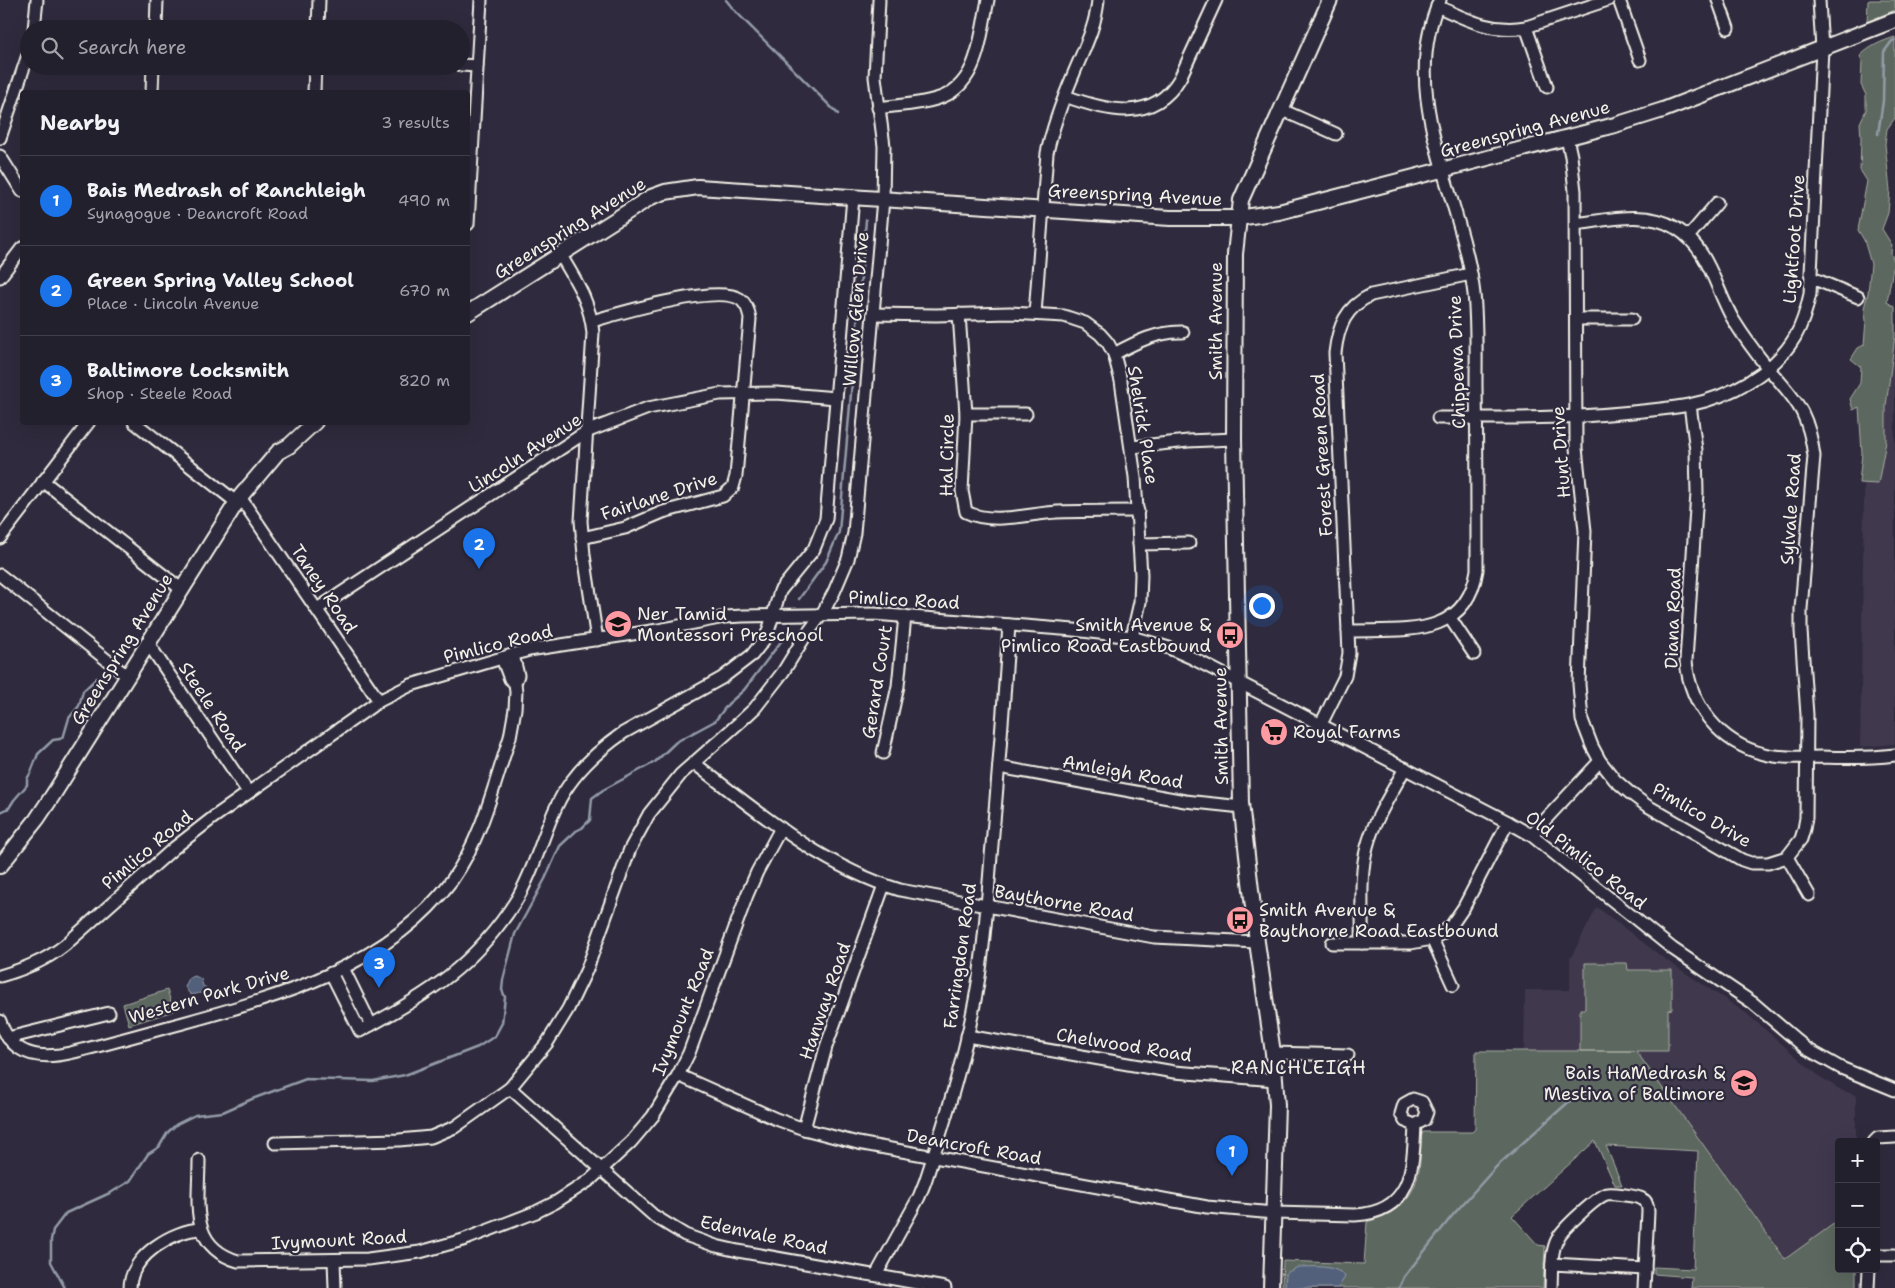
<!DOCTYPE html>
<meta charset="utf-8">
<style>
body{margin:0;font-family:"Shantell Sans",sans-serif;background:#2f2d3a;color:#f1f3f6}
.controls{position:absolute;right:15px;bottom:15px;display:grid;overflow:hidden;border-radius:5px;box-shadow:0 5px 20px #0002}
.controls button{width:45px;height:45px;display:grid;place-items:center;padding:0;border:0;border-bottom:1px solid #403e4a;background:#23202e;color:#f1f3f6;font:25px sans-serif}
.you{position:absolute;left:1261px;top:605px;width:18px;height:18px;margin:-12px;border:4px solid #fff;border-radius:50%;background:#1a73e8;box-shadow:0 0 0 8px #1a73e833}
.badge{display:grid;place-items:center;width:32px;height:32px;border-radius:50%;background:#1a73e8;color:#fff;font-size:16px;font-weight:700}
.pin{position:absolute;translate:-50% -41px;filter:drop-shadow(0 1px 2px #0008)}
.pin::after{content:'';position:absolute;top:26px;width:18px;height:15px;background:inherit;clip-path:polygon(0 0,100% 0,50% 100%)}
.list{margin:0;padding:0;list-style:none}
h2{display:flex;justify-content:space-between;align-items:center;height:65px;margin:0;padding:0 20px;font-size:21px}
h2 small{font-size:16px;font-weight:400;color:#a3a3aa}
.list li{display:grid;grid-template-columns:32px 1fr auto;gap:15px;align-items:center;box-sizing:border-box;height:90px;padding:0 20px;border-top:1px solid #403e4a}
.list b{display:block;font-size:19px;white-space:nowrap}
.list p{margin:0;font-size:16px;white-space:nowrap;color:#a3a3aa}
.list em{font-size:16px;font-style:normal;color:#a3a3aa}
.icon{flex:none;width:28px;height:28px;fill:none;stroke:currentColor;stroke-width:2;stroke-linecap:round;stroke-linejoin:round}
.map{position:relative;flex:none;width:1895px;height:1288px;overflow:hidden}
.search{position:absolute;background:#23202e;box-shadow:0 5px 20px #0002;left:20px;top:20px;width:450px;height:55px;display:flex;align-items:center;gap:12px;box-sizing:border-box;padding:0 18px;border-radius:28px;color:#a3a3aa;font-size:19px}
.panel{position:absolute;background:#23202e;box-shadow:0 5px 20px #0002;left:20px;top:90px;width:450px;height:335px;border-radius:5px}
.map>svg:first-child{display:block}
</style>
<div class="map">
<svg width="1895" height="1288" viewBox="0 0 1895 1288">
<rect width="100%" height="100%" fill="#2f2a3d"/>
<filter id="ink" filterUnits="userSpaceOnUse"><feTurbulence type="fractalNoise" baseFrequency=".02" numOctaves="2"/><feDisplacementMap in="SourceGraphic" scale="10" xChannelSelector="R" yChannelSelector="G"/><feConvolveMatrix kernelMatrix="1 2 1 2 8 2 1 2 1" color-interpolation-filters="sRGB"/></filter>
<g filter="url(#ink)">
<g fill="#41384d">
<path d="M1867,311L1895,321V744L1860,747Z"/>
<path d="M1597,907L1666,960L1746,1013L1819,1076L1841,1090L1856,1095V1142H1839V1220L1785,1259L1635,1051L1633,1052L1524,1051L1525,990H1570V959Z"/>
</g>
<g fill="#5b685e" stroke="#a8aca3">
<path d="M1870,0H1895V10L1867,22L1868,1Z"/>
<path d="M1895,37V118L1887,129L1885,144L1890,190L1888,213L1882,229L1892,245L1891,253L1894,262L1887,302L1895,307V336L1886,406V441L1878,484L1859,483L1862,453L1859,407L1853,410L1850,399L1860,383L1861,367L1851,359L1858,348L1864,345L1866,320L1864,308L1868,293L1871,264L1864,240L1858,230L1867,181L1860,170L1861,139L1860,123L1866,110V95L1861,85L1862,61L1860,56C1870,46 1882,41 1895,37Z"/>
<path d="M1585,963H1627L1628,970H1672V1009L1668,1010V1051H1636L1785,1259L1839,1220V1269H1856V1288H1691L1692,1277L1654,1274V1267L1693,1269L1698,1151L1606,1146L1622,1185H1615L1595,1141L1512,1216L1538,1245L1545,1246L1543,1288H1282L1283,1261L1364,1264L1367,1222C1415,1206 1421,1184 1421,1137L1423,1132H1472L1475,1129L1476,1051H1634H1580V1009H1585Z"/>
<path d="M167,990L174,1011L129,1025L123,1004Z"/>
</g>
<g fill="#52617c" stroke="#939ba7">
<path d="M195,976L201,979L203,986L207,988L204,994L200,993L192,995L189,993L185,987L189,978Z"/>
<path d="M1298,1267C1311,1267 1337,1264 1345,1277L1338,1288H1285L1286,1273Z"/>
</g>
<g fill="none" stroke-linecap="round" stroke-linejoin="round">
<g stroke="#939ba7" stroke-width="2.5">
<path d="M726,0L735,11L838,114"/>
<path d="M1878,134L1883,101L1884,52L1892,41L1895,40"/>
<path d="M799,599L826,562L839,532L866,220"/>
<path d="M0,812L9,808L14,800L27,785V779L31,772L38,754L53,740L60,739L64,735L69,718L79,706L83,691L97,678"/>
<path d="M65,1288L51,1262V1240L53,1230L66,1213L112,1192L130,1181L148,1154L159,1147L168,1132L177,1124L195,1115L223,1112L252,1099L306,1079L373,1081L405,1075L478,1047L495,1036L502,1023L505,997L502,990L503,980L515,934L545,879L560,846L576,831L582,828L590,820L592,798L603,790L655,762L676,742L715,721L728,704L744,690L783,639"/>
<path d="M1399,1288L1404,1277L1452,1216L1496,1167L1546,1122L1572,1099L1586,1091"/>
</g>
<g stroke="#f4f1e8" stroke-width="15">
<g id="minor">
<path d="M1619,0L1640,60"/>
<path d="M1718,0L1728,28"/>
<path d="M1437,6C1467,20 1492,33 1526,27L1608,0"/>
<path d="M1526,27L1547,87"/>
<path d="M34,29L37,0"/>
<path d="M156,29L157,0"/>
<path d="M318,29L319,0"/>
<path d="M461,65L477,66"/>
<path d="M152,92L153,66"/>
<path d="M314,92L315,66"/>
<path d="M1065,96C1106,111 1153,124 1180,78L1216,0"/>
<path d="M878,108C897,105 917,105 936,99C979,87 980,37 988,0"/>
<path d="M1282,110L1336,134"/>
<path d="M0,138L29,52"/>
<path d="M1567,138L1571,156L1575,191L1576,448L1585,531L1579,684L1582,720L1592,746L1600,761L1615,780L1630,793L1646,805L1742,860L1751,863H1768L1787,857L1801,839L1804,829L1806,818L1807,715L1801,631V609L1814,456C1812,440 1809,426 1802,412C1793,395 1780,382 1767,367C1755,352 1744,337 1734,321C1715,289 1710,249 1676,228C1646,210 1608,220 1576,224"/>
<path d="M0,156L22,191"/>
<path d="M468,224L481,0"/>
<path d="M1688,237L1717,203"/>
<path d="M560,254C576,281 590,301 593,333L581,521L584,555L597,640"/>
<path d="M0,277L22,248"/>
<path d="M1812,278L1858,297"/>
<path d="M873,314L936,315L1010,313L1064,316L1085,323L1100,334L1108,343L1114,354L1121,381L1135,477L1141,575L1140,602L1132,637"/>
<path d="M959,314L966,414L962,491L966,512C993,525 1027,514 1057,512C1084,511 1111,511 1138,511"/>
<path d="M1035,314L1047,153C1053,125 1063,99 1074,73C1084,49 1096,26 1098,0"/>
<path d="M1576,319H1632"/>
<path d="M1114,354C1136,342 1158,331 1183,332"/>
<path d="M1690,405L1696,450L1697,493L1686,661C1690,706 1720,743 1764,754C1783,759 1803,757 1822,757C1846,758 1871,758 1895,755"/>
<path d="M966,414H1026"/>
<path d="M1438,418C1499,418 1560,419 1621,413C1644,411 1667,409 1689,405C1729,397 1774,373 1795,337C1803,323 1807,308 1810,294L1822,49L1819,0"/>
<path d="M134,422L236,502"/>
<path d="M1132,447L1188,441L1234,439"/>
<path d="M43,481L181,589"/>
<path d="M240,497L379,701"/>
<path d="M0,538L89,422"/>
<path d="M582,538L625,528L663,512L723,496L733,487L736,476L750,319C749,311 747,304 740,299C716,284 620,313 592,321"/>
<path d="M1139,544L1189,543"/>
<path d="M0,575L127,676"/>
<path d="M317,609L586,432L648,408L720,394L777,393L836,398"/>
<path d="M1450,618L1474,654"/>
<path d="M1348,631C1402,629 1466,640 1477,570C1477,509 1477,447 1476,385C1476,355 1477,324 1474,294C1463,197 1396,97 1440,0"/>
<path d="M148,643L248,792"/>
<path d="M502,658L510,679L515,683"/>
<path d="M1321,724L1345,676L1349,653L1335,353C1338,326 1346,307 1371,295L1471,274"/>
<path d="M883,753L898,686L905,616"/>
<path d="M694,763C758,812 821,866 900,890L1154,937L1257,942"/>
<path d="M999,767L1185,801L1242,807"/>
<path d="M1531,835L1600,761"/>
<path d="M1787,857L1809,895"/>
<path d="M1432,939L1453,985"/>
<path d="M1332,943H1411L1432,939L1442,933L1451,926L1464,907L1508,822"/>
<path d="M1362,943C1363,913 1359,876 1367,847C1374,819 1392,793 1405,768"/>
<path d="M343,968L371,1025"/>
<path d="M331,973L360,1031C427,995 475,966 517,899C535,869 542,836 557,805C571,775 596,752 623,733L722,678L752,655L763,641L768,632L780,591L814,549L826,519L853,197"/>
<path d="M0,976C24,969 45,961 65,945L174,848L214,817L379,701L411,685L529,650L658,630L725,617L743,616L874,614L1074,630L1132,637L1169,648L1192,658L1508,822L1531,835L1673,949L1753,1003L1807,1049L1841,1068L1895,1090"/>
<path d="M0,1021C11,1055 38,1060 70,1053C108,1044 145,1033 183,1023C281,996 389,966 452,880C482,838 494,785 510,737L515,709L516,692L515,683L518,675L513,655"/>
<path d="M967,1036L1174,1072L1276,1080"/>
<path d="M8,1038L109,1013"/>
<path d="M1273,1053L1348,1055"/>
<path d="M678,1075L776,1119L804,1129L858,1143L1207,1207L1274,1213L1355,1215C1412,1212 1413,1169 1415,1125L1405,1121L1401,1114L1404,1104L1413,1099L1422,1102L1427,1112L1424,1120L1415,1125"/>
<path d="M510,1088L654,1216L685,1235L716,1246L738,1251L945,1288"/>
<path d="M804,1129L826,1047L884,885"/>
<path d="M1874,1142L1878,1138L1895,1137"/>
<path d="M275,1143L399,1140L431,1137L455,1127L510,1088L547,1043L568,1009L587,969L630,849L649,814L681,774L741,721L755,708L783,672L804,638L822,614L834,592L848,559L854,533L883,199L884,146L875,77L879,0"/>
<path d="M199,1160C199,1202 188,1246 238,1261L368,1259L420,1252L463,1240L536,1212L556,1202L590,1180L631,1142L653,1116L678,1075L689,1053L747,895L757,872L781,828"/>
<path d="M1876,1255H1895"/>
<path d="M334,1260L335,1288"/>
<path d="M1552,1264L1645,1269"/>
<path d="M876,1275L919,1197L925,1182C947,1115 968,1047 979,977C985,937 988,896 991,856C998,779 1004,702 1009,625"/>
<path d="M130,1288C130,1256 173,1230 201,1229"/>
<path d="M1551,1288C1552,1272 1550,1252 1558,1238C1562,1229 1598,1196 1607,1194C1612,1193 1638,1196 1642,1199C1647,1201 1648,1207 1648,1212L1644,1288"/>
<path d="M1868,1288L1869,1269"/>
</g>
</g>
<g stroke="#f4f1e8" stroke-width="18">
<g id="major">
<path d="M468,313L651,197L665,192L698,187L1170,218H1238L1279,212L1615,125L1663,110L1895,20"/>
<path d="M0,866L37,819L53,795L240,497L278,452L289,446L315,422"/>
<path d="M1271,1288L1277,1105L1273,1053L1257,942L1241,803L1234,439L1235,254L1241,200L1330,0"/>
</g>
</g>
<use href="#minor" stroke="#2f2a3d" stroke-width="11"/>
<use href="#major" stroke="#2f2a3d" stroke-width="14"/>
</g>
</g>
<defs>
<g id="school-disc" transform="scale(1.4375)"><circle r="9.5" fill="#ff9aa2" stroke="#2f2a3d"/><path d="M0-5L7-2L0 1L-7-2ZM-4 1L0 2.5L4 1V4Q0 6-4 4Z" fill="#111"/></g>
<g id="bus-disc" transform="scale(1.4375)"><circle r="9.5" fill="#ff9aa2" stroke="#2f2a3d"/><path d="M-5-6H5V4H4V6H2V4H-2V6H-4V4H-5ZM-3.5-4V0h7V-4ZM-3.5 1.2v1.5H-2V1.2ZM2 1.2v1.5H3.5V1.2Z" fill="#111"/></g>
<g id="supermarket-disc" transform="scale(1.4375)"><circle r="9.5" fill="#ff9aa2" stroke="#2f2a3d"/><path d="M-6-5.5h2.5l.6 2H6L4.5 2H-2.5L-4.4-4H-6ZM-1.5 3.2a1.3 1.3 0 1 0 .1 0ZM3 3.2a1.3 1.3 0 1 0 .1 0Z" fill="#111"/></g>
</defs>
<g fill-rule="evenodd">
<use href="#school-disc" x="618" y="624"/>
<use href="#bus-disc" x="1230" y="635"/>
<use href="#supermarket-disc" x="1274" y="732"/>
<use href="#bus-disc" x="1240" y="920"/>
<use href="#school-disc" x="1744" y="1083"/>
</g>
<g text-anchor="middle" stroke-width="4.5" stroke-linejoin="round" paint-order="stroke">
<g font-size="18" fill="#f4f1e8" stroke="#2f2a3d">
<text transform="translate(1525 129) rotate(-15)" y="6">Greenspring Avenue</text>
<text transform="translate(1135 195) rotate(3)" y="6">Greenspring Avenue</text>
<text transform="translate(570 228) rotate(-32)" y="6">Greenspring Avenue</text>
<text transform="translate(1794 239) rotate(-86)" y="6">Lightfoot Drive</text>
<text transform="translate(856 309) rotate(-85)" y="6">Willow Glen Drive</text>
<text transform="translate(1216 321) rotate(-90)" y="6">Smith Avenue</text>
<text transform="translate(1457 362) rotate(-92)" y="6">Chippewa Drive</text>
<text transform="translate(1143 425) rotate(81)" y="6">Shelrick Place</text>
<text transform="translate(1561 452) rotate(-94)" y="6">Hunt Drive</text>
<text transform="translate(525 453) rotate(-33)" y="6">Lincoln Avenue</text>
<text transform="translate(947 455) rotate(-89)" y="6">Hal Circle</text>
<text transform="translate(1322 455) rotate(-93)" y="6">Forest Green Road</text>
<text transform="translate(659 496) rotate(-18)" y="6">Fairlane Drive</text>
<text transform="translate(1791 509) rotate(-86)" y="6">Sylvale Road</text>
<text transform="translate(324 589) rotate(56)" y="6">Taney Road</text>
<text transform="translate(904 600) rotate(3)" y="6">Pimlico Road</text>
<text transform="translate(1673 618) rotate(-88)" y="6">Diana Road</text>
<text transform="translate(498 644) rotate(-14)" y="6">Pimlico Road</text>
<text transform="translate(122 649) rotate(-58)" y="6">Greenspring Avenue</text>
<text transform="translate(877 682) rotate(-81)" y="6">Gerard Court</text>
<text transform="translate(212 707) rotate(56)" y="6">Steele Road</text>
<text transform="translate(1221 726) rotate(-91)" y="6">Smith Avenue</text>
<text transform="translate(1123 772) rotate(10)" y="6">Amleigh Road</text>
<text transform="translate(1702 815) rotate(30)" y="6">Pimlico Drive</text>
<text transform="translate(147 850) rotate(-40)" y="6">Pimlico Road</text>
<text transform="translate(1586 860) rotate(38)" y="6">Old Pimlico Road</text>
<text transform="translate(1064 903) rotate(10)" y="6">Baythorne Road</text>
<text transform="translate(960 956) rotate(-82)" y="6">Farringdon Road</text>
<text transform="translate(209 995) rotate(-16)" y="6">Western Park Drive</text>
<text transform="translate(825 1001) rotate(-71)" y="6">Hanway Road</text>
<text transform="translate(683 1012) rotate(-68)" y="6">Ivymount Road</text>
<text transform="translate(1124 1045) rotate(9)" y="6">Chelwood Road</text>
<text transform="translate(974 1147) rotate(10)" y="6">Deancroft Road</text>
<text transform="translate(764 1235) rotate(12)" y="6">Edenvale Road</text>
<text transform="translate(339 1240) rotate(-3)" y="6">Ivymount Road</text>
</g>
<g font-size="18" fill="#f4f1e8" stroke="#2f2a3d" text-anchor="start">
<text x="637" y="620">Ner Tamid<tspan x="637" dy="21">Montessori Preschool</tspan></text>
<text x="1211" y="631" text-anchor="end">Smith Avenue &amp;<tspan x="1211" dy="21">Pimlico Road Eastbound</tspan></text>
<text x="1293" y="738">Royal Farms</text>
<text x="1259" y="916">Smith Avenue &amp;<tspan x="1259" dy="21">Baythorne Road Eastbound</tspan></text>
<text x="1725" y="1079" text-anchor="end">Bais HaMedrash &amp;<tspan x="1725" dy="21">Mestiva of Baltimore</tspan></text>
</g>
<g font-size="19" letter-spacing="1" fill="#f4f1e8" stroke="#2f2a3d">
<text x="1299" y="1074">RANCHLEIGH</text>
</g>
</g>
</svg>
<div class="controls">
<button>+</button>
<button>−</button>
<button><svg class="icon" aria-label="locate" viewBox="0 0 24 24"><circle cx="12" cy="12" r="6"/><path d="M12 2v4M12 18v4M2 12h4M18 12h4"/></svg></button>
</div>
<div class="you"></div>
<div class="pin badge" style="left:1232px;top:1176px">1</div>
<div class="pin badge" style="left:479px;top:569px">2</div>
<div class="pin badge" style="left:379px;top:988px">3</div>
<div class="search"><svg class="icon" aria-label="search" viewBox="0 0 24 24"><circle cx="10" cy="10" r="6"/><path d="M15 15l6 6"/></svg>Search here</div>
<section class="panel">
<h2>Nearby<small>3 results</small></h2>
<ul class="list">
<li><span class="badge">1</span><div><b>Bais Medrash of Ranchleigh</b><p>Synagogue · Deancroft Road</p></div><em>490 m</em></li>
<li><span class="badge">2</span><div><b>Green Spring Valley School</b><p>Place · Lincoln Avenue</p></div><em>670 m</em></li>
<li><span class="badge">3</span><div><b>Baltimore Locksmith</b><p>Shop · Steele Road</p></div><em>820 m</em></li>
</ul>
</section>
</div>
